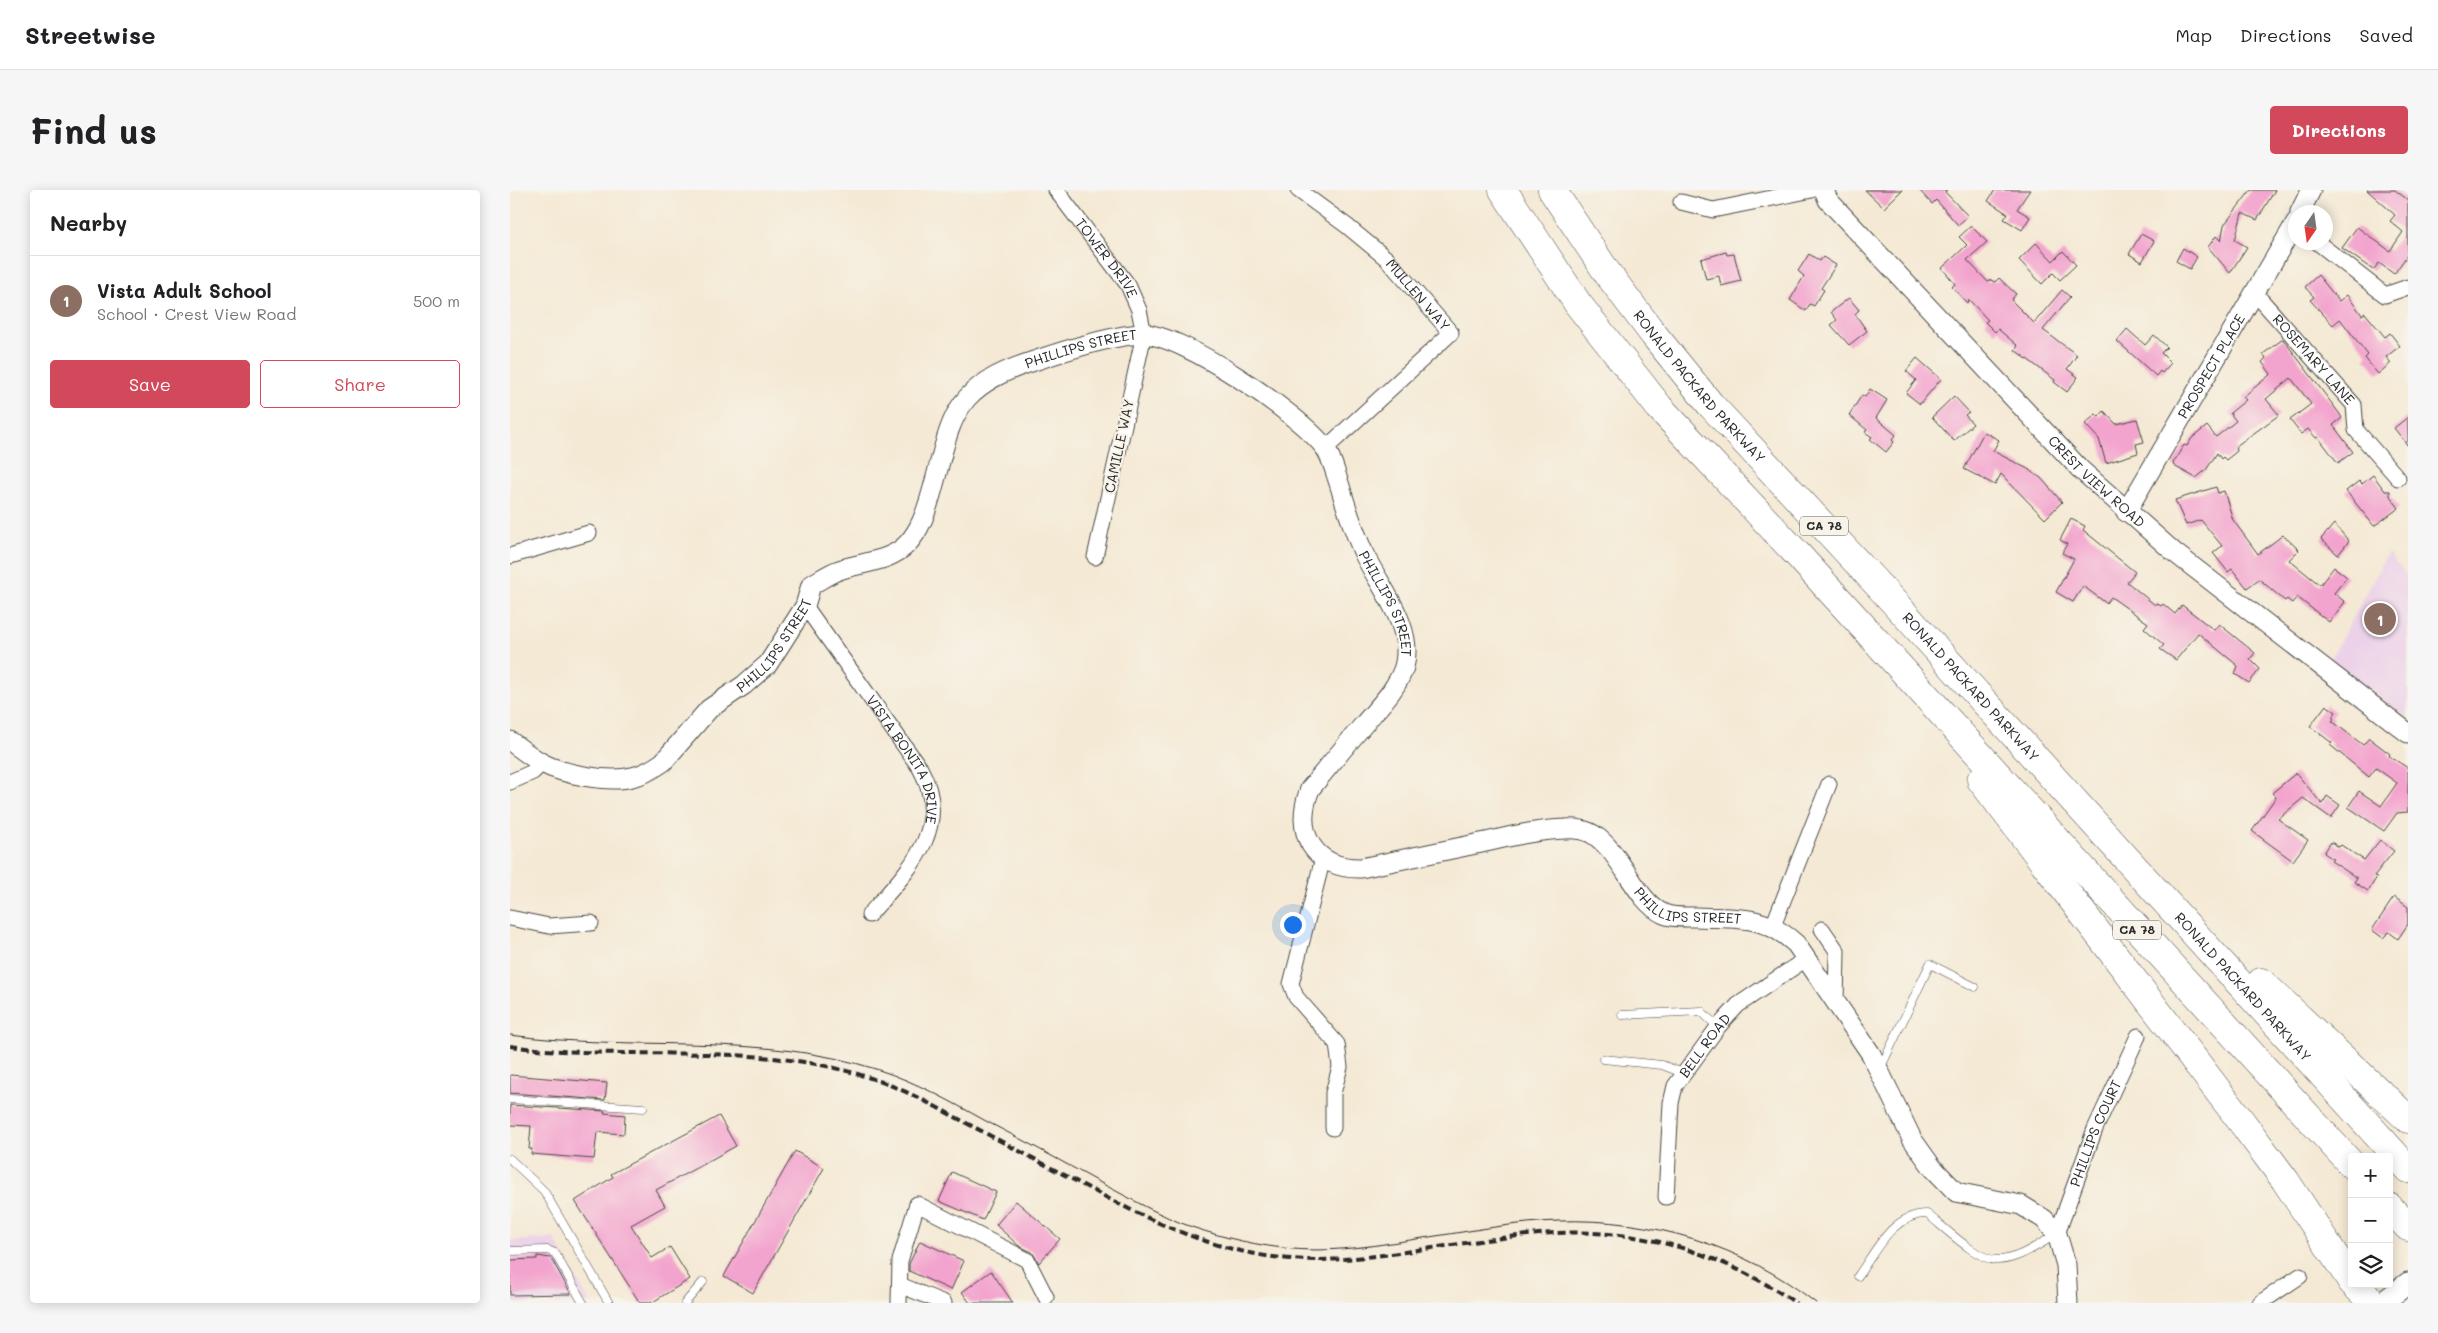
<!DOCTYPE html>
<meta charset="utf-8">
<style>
body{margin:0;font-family:Mali,sans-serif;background:#f6f6f6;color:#202124}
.controls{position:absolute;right:15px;bottom:15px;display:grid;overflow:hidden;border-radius:5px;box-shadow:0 2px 12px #0003}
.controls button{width:45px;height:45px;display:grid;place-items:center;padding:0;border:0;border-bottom:1px solid #e0e0e0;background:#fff;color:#202124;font:25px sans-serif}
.compass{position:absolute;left:1778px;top:15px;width:45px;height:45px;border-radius:50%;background:#fff;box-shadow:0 2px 12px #0003;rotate:193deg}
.you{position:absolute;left:782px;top:734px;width:18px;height:18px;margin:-12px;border:4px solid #fff;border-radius:50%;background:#1a73e8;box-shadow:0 0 0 8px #1a73e833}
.badge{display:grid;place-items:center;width:32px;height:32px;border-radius:50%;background:#d1495b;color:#fff;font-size:16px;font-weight:700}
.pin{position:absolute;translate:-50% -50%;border:2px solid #fff;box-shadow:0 1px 5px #0006}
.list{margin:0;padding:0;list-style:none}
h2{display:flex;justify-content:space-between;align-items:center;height:65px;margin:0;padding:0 20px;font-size:21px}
h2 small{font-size:16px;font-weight:400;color:#757577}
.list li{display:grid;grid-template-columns:32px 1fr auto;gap:15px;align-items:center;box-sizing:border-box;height:90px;padding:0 20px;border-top:1px solid #e0e0e0}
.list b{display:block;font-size:19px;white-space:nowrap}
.list p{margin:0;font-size:16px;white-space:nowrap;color:#757577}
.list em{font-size:16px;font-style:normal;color:#757577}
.actions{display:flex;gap:10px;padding:15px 20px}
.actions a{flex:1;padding:11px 0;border:1px solid #d1495b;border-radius:5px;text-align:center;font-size:18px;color:#d1495b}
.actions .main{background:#d1495b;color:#fff}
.icon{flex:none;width:28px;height:28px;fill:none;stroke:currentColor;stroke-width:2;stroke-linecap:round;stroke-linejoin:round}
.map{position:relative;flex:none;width:1898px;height:1113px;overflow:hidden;border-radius:5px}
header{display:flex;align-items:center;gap:30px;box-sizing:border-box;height:70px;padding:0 25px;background:#fff;border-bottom:1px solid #e0e0e0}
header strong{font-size:24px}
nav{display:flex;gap:28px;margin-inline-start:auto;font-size:18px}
.intro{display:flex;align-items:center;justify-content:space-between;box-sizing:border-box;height:120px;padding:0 30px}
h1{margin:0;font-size:35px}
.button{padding:12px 22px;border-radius:5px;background:#d1495b;color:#fff;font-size:18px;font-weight:700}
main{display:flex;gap:30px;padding:0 30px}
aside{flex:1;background:#fff;border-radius:5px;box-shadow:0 2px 12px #0003}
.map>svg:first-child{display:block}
</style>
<header>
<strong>Streetwise</strong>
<nav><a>Map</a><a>Directions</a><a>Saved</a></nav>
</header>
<div class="intro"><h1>Find us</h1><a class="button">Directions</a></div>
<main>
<aside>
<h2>Nearby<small></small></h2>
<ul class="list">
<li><span class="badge" style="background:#8d6e63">1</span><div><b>Vista Adult School</b><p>School · Crest View Road</p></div><em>500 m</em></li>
</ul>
<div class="actions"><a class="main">Save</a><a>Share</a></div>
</aside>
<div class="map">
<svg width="1898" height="1113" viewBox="0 0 1898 1113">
<rect width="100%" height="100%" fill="#f7f3e8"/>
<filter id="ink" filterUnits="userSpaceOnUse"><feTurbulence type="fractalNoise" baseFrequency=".02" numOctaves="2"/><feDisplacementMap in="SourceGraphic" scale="10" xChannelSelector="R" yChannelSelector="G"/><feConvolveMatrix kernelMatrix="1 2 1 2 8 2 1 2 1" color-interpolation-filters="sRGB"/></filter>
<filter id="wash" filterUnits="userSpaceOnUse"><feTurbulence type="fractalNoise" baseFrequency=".0096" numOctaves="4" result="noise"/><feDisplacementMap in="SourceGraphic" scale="20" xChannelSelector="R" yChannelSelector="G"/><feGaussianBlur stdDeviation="1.12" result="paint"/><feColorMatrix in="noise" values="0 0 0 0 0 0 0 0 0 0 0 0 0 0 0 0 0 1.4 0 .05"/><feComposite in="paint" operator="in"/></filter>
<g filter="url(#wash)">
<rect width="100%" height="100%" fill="#f4e9d4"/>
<g fill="#ecd1e9">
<path d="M1878,363L1898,387V528L1820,470Z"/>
<path d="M44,1048L80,1113H0V1051Z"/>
</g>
<g id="blocks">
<g fill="#f3a4ce">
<path d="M1355,0H1392L1374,18Z"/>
<path d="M1409,0H1437L1435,2L1458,26L1448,35L1426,10L1422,14Z"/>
<path d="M1485,0H1520L1507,19L1520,27L1512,40L1494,29L1498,24L1478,11Z"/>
<path d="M1741,0H1765L1747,30L1732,23L1725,50L1737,57L1720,83L1698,57L1706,46L1711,51L1714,35Z"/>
<path d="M1857,0H1885L1898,10V64L1884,84L1869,73L1863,80L1832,58L1847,37L1880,61L1893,42L1880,31L1885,25Z"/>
<path d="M1461,36L1477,52L1457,70L1478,92L1481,90L1485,92L1489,88L1506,104L1501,110L1524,133L1552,100L1560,107L1533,140L1567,165L1557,179L1568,187L1557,202L1544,192L1545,190L1505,160L1508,156L1488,139L1485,142L1475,132L1478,130L1459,110L1457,113L1442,97L1445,94L1432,78L1457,55L1449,47Z"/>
<path d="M1631,44L1644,51L1632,72L1619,64Z"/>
<path d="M1526,53L1543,71L1553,61L1566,75L1550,90L1543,83L1532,94L1509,70Z"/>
<path d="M1673,58L1687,67L1680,79L1666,71Z"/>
<path d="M1216,62L1217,65L1224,64L1231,91L1211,96L1209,86L1196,89L1191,69Z"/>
<path d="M1299,64L1310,71L1313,67L1326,75L1311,98L1314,100L1304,116L1300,114L1296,121L1280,110L1294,86L1288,81Z"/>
<path d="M1808,85L1829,111L1837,105L1852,125L1855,123L1875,147L1880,143L1890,156L1876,167L1881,173L1868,184L1855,168L1858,165L1830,129L1823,135L1800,110L1804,107L1795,97Z"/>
<path d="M1339,108L1349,120L1345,124L1357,141L1339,155L1321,135L1327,130L1321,122Z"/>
<path d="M1617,139L1635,155L1644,145L1657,157L1651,163L1661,173L1652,183L1650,181L1646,186L1607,151Z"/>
<path d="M1773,149L1829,223L1832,228L1823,235L1843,262L1828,273L1808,247L1806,248L1798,239L1791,244L1780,230L1801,214L1781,188L1756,209L1769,225L1726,256L1727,261L1716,270L1713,267L1711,269L1707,263L1696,280L1686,288L1664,276L1663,273L1674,255L1677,256L1682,248L1697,236L1706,247L1726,231L1720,223L1736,210L1733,207L1761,184L1752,172L1756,168L1753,164Z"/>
<path d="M1407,168L1431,189L1410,214L1396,203L1406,190L1396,181Z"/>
<path d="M1360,199L1377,210L1366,228L1386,245L1382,250L1384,252L1376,262L1360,249L1362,247L1355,242L1357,240L1339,225L1352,205L1355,207Z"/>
<path d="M1444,206L1459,222L1455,225L1463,234L1444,251L1422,227Z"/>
<path d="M1594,221L1606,234L1627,229L1634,252L1626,254L1628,263L1596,273L1589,249L1575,234L1586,224L1589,227Z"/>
<path d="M1898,227V256L1884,238Z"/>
<path d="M1474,242L1489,250L1483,261L1518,279L1531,288L1552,312L1535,329L1491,284L1485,295L1454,279Z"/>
<path d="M1863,285L1875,301H1880V306L1889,318L1864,336L1836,301L1849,291L1852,294Z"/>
<path d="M1706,297L1708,303L1714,301L1723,330L1748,364L1773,345L1789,360L1779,370L1810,395L1824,377L1837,387L1824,403L1835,412L1819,432L1787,407L1782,413L1777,409L1775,411L1749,389L1737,398L1722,379L1718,382L1703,363L1712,356L1691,330L1676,335L1665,310Z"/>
<path d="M1561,329L1575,336L1573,340L1625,382L1617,392L1645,415L1646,413L1651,416L1653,414L1665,424L1672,415L1704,440L1709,434L1745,463L1740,469L1750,479L1739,493L1725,484L1728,476L1688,443L1666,470L1650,459L1654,455L1634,438L1638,433L1601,407L1596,413L1573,396L1563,412L1546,402L1564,369L1552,363L1557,354L1550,350Z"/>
<path d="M1824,334L1839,351L1828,365L1811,349Z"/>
<path d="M1816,515L1826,522L1822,527L1824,529L1822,531L1853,555L1859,548L1880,564L1879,566L1898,578V622L1887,623L1874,641L1838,617L1849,601L1871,616L1887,593L1866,578L1859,587L1820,555L1822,553L1800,536Z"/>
<path d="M1786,583L1812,614L1817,606L1830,615L1821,628L1793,608L1768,629L1798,650L1783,671L1742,641L1766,607L1762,603Z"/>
<path d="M1870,650L1884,661L1864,686L1867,687L1858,701L1844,692L1847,688L1821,671L1823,669L1814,663L1821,652L1829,657L1831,655L1854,670Z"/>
<path d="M1884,707L1898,717V734L1888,749L1879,742L1873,748L1862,740Z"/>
<path d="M0,885L97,893L95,910L0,903Z"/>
<path d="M0,915L95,921L94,923L115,925L114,944L87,942L84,969L21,964L22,959H19L21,936L0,935Z"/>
<path d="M209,926L226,956L146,1000L155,1016L121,1035L142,1068L160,1057L180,1089L141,1113H130L65,1011L103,987L101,984Z"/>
<path d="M285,961L314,978L243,1103L214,1086Z"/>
<path d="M442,982L486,1002L473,1030L429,1011Z"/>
<path d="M506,1011L550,1049L529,1073L522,1062L509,1056L486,1035Z"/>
<path d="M410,1051L454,1071L441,1100L399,1081V1074Z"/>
<path d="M27,1066L41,1068L61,1104L0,1105V1070L27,1069Z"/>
<path d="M481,1081L503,1113H460L452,1102Z"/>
</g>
</g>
</g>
<g filter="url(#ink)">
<use href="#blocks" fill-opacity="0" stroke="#494844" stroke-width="1"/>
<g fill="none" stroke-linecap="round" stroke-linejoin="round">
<g stroke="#494844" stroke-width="9">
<g id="service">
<path d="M1112,825L1191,821L1208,837"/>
<path d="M1093,869L1152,875L1173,883"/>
<path d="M1370,879L1420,774L1465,797"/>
<path d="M0,909L133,918"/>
<path d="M0,969L34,1001L99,1113"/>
<path d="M0,1061L37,1060L45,1063L73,1113"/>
<path d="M1348,1086C1366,1061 1382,1024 1417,1024C1433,1036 1468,1071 1487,1070C1508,1070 1529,1054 1547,1044"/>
<path d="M175,1113L193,1092"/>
</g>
</g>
<g stroke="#494844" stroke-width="17">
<g id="minor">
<path id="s1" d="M546,0L618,95L629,120L634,144L585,367"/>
<path id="s2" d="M788,0L837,36L877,69L941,143L815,259"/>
<path d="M1171,12L1203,20L1302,0"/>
<path d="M1807,52L1875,105L1898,97"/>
<path id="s3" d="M1744,102L1844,215L1846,240L1888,288"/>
<path d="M0,366L79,343"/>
<path id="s4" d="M295,416L410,578C444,640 396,682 359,725"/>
<path d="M0,592L23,582L32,573"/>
<path d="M813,668L781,794L786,807L827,854L830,877L823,903V938"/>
<path d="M0,728L39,736L81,733"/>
<path d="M1263,736L1319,594"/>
<path d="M1312,739L1327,761L1326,813"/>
<path id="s5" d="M1156,1007L1161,913L1165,896L1208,837L1228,815L1296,769"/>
<path id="s6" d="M1547,1044L1585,939L1628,846"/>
<path d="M390,1095L434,1113"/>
<path d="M389,1113L390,1071L407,1014L517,1070L536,1107"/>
<path d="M1750,1113L1790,1086"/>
</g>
</g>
<g stroke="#494844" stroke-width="21">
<g id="tertiary">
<path id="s7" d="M1314,0L1318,10L1570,279L1665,363L1898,543"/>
<path d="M1790,22L1801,0"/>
<path id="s8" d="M1616,322L1786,32"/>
<path id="s9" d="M0,551C10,558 21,567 32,573C52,584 99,593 122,587C133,585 143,579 153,572L199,519L234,495L258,474L295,416L301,395C310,390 320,383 329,380C352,372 381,372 398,353C410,340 416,322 421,305C442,232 438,200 518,173C547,163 602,145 632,144C672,143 792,226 815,258C822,268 825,282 829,293C836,317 844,341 854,364C870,397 905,438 894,477C887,499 869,516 855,533C836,555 818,577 800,599C783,642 803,679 851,678C889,670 927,662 966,654C995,648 1025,640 1055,639C1064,638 1077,640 1084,645C1112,663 1126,712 1154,724C1163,728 1177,727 1187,727C1229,729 1253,724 1286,754L1361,864L1402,949L1422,977L1446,1002L1511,1015L1534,1029L1547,1044L1556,1075L1558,1113"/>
</g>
</g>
<g stroke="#494844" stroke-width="23">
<path id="secondary" d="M1872,1113L1898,1093"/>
</g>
<g stroke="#494844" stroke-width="29">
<g id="motorway">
<path d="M993,0L1068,114L1149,217L1288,365L1842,975"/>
<path id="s10" d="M1042,0L1098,84L1144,145L1200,214L1381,409L1898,979"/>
<path d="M1471,590L1731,931L1775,990L1842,1092"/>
<path d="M1751,792L1898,929"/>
<path d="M1879,1017L1898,1037"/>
<path d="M1844,1094L1863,1113"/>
</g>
</g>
<use href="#service" stroke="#fff" stroke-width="8"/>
<use href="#minor" stroke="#fff" stroke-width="15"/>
<use href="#tertiary" stroke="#fff" stroke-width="19"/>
<use href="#secondary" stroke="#fff" stroke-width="21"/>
<use href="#motorway" stroke="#fff" stroke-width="28"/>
<path stroke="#2b2b2b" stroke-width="1" d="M0,845C123,862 249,841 369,880C406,892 440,911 474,930C513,950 551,971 589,992C620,1008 650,1026 682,1037C714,1048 749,1056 783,1059C831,1063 879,1053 926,1046C967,1040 1008,1032 1049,1031C1141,1028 1233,1055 1306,1113"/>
<path stroke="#2b2b2b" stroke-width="4" stroke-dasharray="8 4" stroke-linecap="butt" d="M0,856C121,873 251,848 369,891C400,902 430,919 460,935C498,955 536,975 573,995C640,1031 705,1063 782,1069C834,1073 885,1063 936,1056C989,1048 1044,1039 1098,1044C1165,1049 1230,1075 1286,1113"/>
</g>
</g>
<g text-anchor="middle" stroke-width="4.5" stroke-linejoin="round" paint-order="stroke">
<g fill="#f7f3e8" stroke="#686764" stroke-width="1">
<rect x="1290" y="326.5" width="48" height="19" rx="4"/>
<rect x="1603" y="730.5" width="48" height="19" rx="4"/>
</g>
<g font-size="12" font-weight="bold" fill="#2b2b2b">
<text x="1314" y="340">CA 78</text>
<text x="1627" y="744">CA 78</text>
</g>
<g font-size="14" fill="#2b2b2b" stroke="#f7f3e8">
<text dy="5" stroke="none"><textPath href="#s1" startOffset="85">TOWER DRIVE</textPath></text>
<text dy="5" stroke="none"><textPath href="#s2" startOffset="160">MULLEN WAY</textPath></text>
<text dy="5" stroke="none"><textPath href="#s9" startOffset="792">PHILLIPS STREET</textPath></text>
<text dy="5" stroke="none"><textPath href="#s3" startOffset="90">ROSEMARY LANE</textPath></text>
<text dy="5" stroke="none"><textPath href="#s8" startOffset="169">PROSPECT PLACE</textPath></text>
<text dy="5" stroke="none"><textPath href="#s10" startOffset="246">RONALD PACKARD PARKWAY</textPath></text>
<text transform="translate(609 256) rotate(-78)" y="5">CAMILLE WAY</text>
<text dy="5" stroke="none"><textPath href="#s7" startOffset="400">CREST VIEW ROAD</textPath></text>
<text dy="5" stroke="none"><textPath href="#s9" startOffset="1242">PHILLIPS STREET</textPath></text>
<text dy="5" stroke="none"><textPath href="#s9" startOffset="329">PHILLIPS STREET</textPath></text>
<text dy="5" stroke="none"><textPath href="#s10" startOffset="651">RONALD PACKARD PARKWAY</textPath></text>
<text dy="5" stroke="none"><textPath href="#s4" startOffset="184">VISTA BONITA DRIVE</textPath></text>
<text dy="5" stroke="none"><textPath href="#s9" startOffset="1945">PHILLIPS STREET</textPath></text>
<text dy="5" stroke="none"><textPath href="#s10" startOffset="1056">RONALD PACKARD PARKWAY</textPath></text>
<text dy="5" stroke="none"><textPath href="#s5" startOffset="162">BELL ROAD</textPath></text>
<text dy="5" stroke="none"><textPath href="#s6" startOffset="108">PHILLIPS COURT</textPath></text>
</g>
</g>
</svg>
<div class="controls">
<button>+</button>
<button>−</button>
<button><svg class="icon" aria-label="layers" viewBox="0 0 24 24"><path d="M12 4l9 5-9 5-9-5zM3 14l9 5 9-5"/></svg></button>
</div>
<svg class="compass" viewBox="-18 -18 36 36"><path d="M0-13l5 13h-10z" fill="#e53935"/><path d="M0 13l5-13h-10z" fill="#757577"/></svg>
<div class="you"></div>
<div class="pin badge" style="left:1870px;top:429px;background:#8d6e63">1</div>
</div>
</main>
